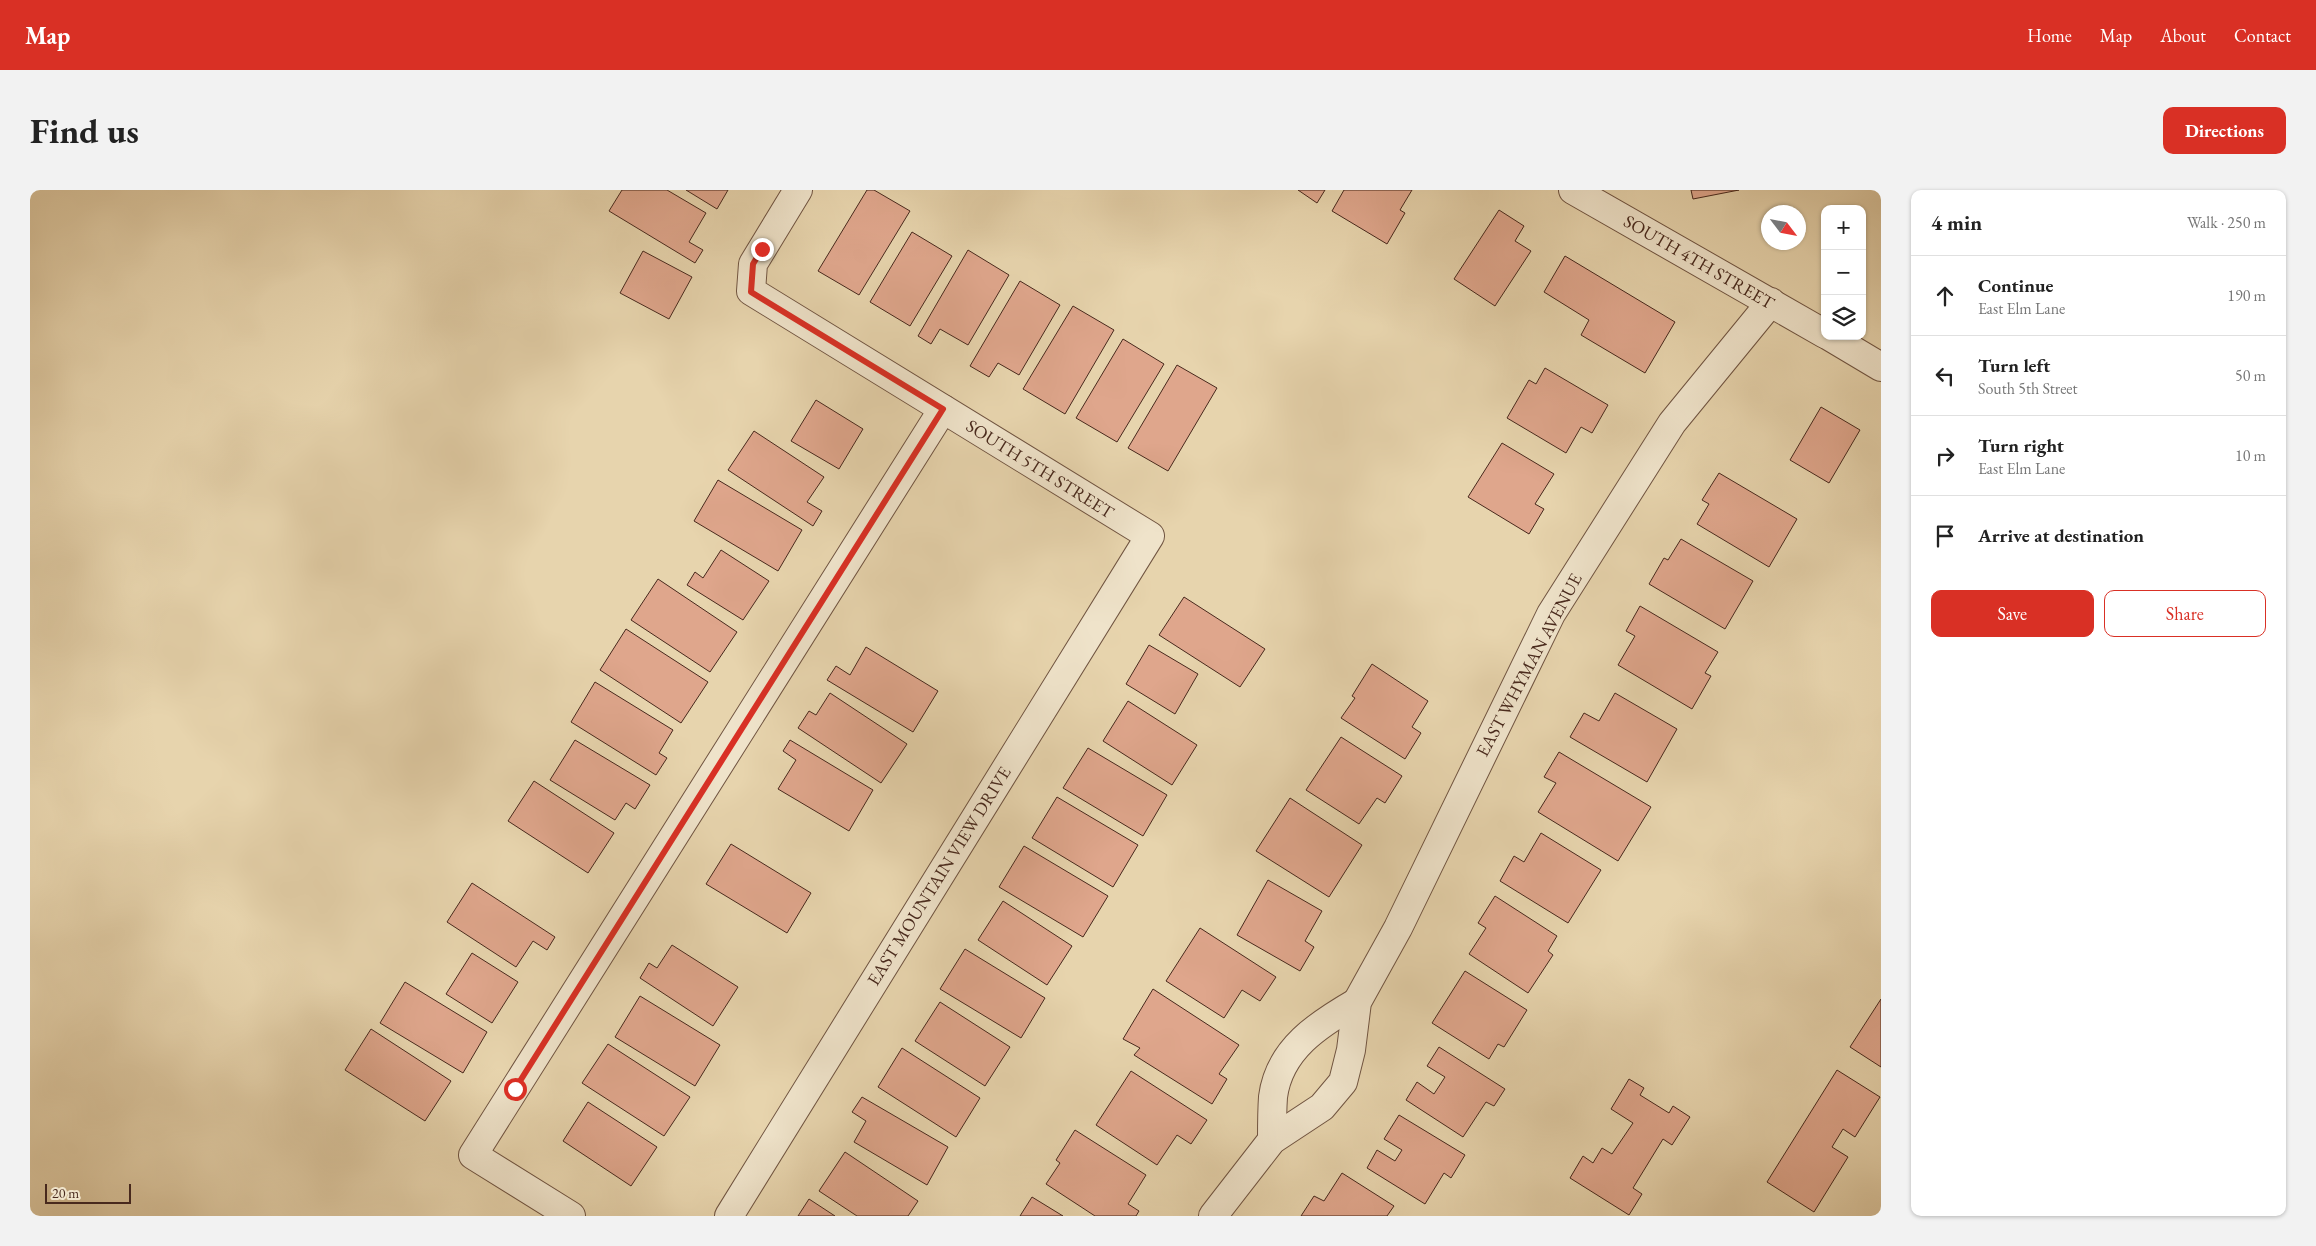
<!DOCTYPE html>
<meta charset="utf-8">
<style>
body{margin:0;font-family:"EB Garamond",serif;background:#f2f2f2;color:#222}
.controls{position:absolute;right:15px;top:15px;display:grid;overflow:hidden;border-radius:10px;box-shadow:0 1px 4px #0004}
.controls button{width:45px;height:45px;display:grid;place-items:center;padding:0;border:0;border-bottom:1px solid #e0e0e0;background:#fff;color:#222;font:25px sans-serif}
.compass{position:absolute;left:1731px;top:15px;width:45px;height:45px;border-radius:50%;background:#fff;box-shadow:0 1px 4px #0004;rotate:122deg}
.scale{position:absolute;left:15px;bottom:12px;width:86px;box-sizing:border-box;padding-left:5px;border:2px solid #48291d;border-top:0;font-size:14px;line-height:18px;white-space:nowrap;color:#48291d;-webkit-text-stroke:4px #efe3ca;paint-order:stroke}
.stop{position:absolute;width:15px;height:15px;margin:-11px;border:4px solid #d93025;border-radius:50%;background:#fff}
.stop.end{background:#d93025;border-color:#fff;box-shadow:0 1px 5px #0008}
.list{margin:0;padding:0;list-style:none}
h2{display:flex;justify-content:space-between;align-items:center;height:65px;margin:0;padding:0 20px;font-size:21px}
h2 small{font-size:16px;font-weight:400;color:#767676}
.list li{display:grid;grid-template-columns:32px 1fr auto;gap:15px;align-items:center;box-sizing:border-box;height:80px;padding:0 20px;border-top:1px solid #e0e0e0}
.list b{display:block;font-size:19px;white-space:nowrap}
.list p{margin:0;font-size:16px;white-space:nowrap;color:#767676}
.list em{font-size:16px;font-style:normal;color:#767676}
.actions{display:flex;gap:10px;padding:15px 20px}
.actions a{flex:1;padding:11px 0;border:1px solid #d93025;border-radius:10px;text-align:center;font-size:18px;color:#d93025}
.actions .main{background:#d93025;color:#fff}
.icon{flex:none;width:28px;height:28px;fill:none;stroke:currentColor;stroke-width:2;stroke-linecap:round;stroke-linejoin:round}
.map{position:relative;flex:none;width:1851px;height:1026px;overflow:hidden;border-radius:10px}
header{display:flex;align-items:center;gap:30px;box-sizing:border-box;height:70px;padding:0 25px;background:#d93025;color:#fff}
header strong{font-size:24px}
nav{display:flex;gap:28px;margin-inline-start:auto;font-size:18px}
.intro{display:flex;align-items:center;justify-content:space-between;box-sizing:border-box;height:120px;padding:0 30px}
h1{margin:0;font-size:35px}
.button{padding:12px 22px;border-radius:10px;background:#d93025;color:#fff;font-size:18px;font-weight:700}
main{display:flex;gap:30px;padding:0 30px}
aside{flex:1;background:#fff;border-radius:10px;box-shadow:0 1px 4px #0004}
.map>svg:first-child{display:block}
</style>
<header>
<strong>Map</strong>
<nav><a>Home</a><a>Map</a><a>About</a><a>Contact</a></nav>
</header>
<div class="intro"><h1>Find us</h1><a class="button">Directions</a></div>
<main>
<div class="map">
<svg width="1851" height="1026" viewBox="0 0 1851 1026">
<rect width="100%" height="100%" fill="#e7d4ad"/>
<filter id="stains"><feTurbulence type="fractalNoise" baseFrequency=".004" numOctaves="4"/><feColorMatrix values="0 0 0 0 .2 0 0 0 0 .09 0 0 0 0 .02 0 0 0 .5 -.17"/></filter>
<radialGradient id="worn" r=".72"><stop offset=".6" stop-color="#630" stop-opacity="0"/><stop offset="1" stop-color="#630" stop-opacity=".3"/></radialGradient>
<g fill="#dfa68c" stroke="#48291d">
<path d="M592,0H637L676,23L659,52L673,60L665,73L579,21Z"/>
<path d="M656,0H698L687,19Z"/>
<path d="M837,0H844L880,21L829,105L788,81Z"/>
<path d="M1268,0H1295L1287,13Z"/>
<path d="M1314,0H1382L1370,20L1375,23L1357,54L1302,21Z"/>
<path d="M1661,0H1709L1663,9Z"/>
<path d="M1469,20L1494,36L1485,51L1501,61L1465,116L1424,89Z"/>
<path d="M882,42L922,66L880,136L840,112Z"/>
<path d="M938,60L979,85L938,155L910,139L901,154L888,146Z"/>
<path d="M613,61L662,87L639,129L590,103Z"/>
<path d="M1535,66L1645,132L1615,183L1551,145L1559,130L1514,102Z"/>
<path d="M990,91L1030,115L989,185L968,173L959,187L940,176Z"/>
<path d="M1043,116L1084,140L1035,224L993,199Z"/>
<path d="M1093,149L1134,174L1087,252L1046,228Z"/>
<path d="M1147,175L1187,198L1138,281L1098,258Z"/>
<path d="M1515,178L1578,215L1562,243L1551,237L1536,263L1477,228L1499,190L1506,194Z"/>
<path d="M786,210L833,239L809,279L761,251Z"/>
<path d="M1791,217L1830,240L1799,293L1760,270Z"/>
<path d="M724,241L794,287L777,312L792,321L783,336L698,280Z"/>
<path d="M1472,253L1524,284L1505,314L1514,319L1499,344L1438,307Z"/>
<path d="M1689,283L1767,329L1739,377L1667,334L1679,314L1672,310Z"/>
<path d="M688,290L772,340L748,381L664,331Z"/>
<path d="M1651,349L1723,391L1695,439L1619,394L1634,368L1638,370Z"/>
<path d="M691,360L739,391L713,430L657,395L665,382L673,388Z"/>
<path d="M628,389L707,442L680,482L601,430Z"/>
<path d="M1154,407L1235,459L1210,497L1129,445Z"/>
<path d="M1610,416L1688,462L1675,483L1681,486L1662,519L1588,475L1605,446L1596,441Z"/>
<path d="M596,439L678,492L651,533L570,480Z"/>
<path d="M1119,455L1168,484L1145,524L1096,494Z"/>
<path d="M836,457L908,501L883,542L797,490L806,476L820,485Z"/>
<path d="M1342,474L1398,511L1382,537L1391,543L1375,569L1311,528L1325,508L1322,506Z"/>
<path d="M565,492L643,540L629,563L637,568L626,585L541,532Z"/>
<path d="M800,503L877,554L851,593L768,538L779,521L786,525Z"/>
<path d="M1585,503L1647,539L1617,592L1540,547L1554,523L1569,531Z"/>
<path d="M1098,511L1167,555L1142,595L1073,551Z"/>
<path d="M1311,547L1372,586L1355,613L1347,608L1329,634L1276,600Z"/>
<path d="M545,550L620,595L605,619L596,613L585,630L520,590Z"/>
<path d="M760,550L843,600L819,641L748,599L766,570L753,561Z"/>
<path d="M1058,558L1137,605L1113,646L1033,598Z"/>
<path d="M1529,562L1621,617L1588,671L1508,622L1526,593L1514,587Z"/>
<path d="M504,591L584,643L558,683L478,631Z"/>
<path d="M1027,607L1108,655L1083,697L1002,648Z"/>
<path d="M1260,608L1332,655L1299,707L1226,661Z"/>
<path d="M1511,643L1571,680L1538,733L1470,691L1484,666L1494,672Z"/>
<path d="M701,654L781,703L757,743L676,694Z"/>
<path d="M994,656L1078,706L1053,747L969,697Z"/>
<path d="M1238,690L1292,721L1275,751L1284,757L1270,781L1207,745Z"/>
<path d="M442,693L525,747L517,760L503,751L486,777L417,732Z"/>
<path d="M1465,706L1527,746L1518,761L1523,765L1498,803L1439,764L1456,738L1448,733Z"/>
<path d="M973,711L1042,756L1017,795L948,750Z"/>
<path d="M1170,738L1246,787L1230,811L1212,800L1194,828L1136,791Z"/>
<path d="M642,755L708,797L683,836L610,788L619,773L627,778Z"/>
<path d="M935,759L1015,808L991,848L910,799Z"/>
<path d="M442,763L488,792L462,833L416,804Z"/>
<path d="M1435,781L1497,820L1474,857L1468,854L1459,869L1402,833Z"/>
<path d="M375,792L457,842L433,883L350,833Z"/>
<path d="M1123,799L1209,855L1189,884L1197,889L1182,914L1104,865L1110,858L1093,849Z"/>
<path d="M610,806L690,855L665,896L585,847Z"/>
<path d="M1851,809V877L1820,857Z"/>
<path d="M910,812L980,857L955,896L885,851Z"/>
<path d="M341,839L421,891L395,931L315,880Z"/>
<path d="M578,854L660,907L634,946L552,893Z"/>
<path d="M1409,857L1475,899L1464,916L1456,912L1433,947L1376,910L1387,892L1404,904L1415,887L1397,876Z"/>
<path d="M872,858L950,908L926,947L848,897Z"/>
<path d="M1807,880L1850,907L1825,947L1813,939L1802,957L1818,967L1784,1022L1737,992Z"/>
<path d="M1101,881L1177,930L1161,954L1147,945L1127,975L1066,935Z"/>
<path d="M1599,889L1614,898L1610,905L1639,923L1643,916L1660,927L1642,955L1633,949L1603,998L1612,1004L1599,1025L1540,988L1553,966L1563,973L1572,958L1582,964L1603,933L1581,919Z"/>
<path d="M832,907L918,957L897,995L824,952L836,931L822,922Z"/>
<path d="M558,912L627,957L601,996L533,951Z"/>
<path d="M1369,925L1435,965L1421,988L1414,983L1395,1014L1337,978L1347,960L1365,971L1372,960L1354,949Z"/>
<path d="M1045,940L1116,985L1098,1014L1109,1021L1106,1026H1065L1016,994L1030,973L1026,970Z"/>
<path d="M815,962L888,1011L878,1026H827L789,1001Z"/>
<path d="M1312,983L1364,1016L1357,1026H1271L1284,1006L1294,1011Z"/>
<path d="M1002,1007L1033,1026H990Z"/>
<path d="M779,1009L805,1026H768Z"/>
</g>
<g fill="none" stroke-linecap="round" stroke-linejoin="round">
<g stroke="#705441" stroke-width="30">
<g id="minor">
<path d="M1543,0L1795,144"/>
<path d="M1799,146L1851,177"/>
<path d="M1242,950C1242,936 1242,921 1243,907C1249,859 1289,834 1327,812"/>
<path d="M541,1026L443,965L913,219"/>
<path d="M699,1026L1120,346L721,101L723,74L768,0"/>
<path d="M1183,1026L1242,950L1292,917L1313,892L1321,860L1327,812L1368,738L1521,424L1642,233L1741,112"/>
</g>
</g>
<use href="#minor" stroke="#efe3ca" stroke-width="28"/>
</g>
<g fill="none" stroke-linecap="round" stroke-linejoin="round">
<path stroke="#d93025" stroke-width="6" d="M485,899L913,219L721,102L723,74L732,59"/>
</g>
<g text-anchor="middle" stroke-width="4" stroke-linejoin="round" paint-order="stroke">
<g font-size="18" fill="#48291d" stroke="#efe3ca">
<text transform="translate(1669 72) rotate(30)" y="6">SOUTH 4TH STREET</text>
<text transform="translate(1010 279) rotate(32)" y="6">SOUTH 5TH STREET</text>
<text transform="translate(1499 475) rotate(-62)" y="6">EAST WHYMAN AVENUE</text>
<text transform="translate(909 686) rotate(-58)" y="6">EAST MOUNTAIN VIEW DRIVE</text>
</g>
</g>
<rect width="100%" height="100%" filter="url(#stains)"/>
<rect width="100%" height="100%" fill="url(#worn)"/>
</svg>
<div class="controls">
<button>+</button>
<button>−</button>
<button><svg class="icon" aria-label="layers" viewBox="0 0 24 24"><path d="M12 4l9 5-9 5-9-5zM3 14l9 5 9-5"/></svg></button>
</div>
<svg class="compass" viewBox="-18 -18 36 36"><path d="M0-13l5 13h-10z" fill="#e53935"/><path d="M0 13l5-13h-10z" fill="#767676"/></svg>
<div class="scale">20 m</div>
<div class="stop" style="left:485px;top:899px"></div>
<div class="stop end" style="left:732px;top:59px"></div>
</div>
<aside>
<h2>4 min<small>Walk · 250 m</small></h2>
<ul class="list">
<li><svg class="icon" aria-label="ahead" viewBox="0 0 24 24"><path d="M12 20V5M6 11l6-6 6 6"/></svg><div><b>Continue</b><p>East Elm Lane</p></div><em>190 m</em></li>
<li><svg class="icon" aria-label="left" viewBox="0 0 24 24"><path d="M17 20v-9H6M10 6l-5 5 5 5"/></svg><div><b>Turn left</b><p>South 5th Street</p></div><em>50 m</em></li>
<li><svg class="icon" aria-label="right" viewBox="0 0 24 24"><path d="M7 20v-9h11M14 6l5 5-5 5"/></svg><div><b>Turn right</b><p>East Elm Lane</p></div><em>10 m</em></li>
<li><svg class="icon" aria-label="arrive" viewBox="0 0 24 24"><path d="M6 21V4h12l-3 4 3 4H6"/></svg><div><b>Arrive at destination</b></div></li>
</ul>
<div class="actions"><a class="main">Save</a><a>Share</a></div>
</aside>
</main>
